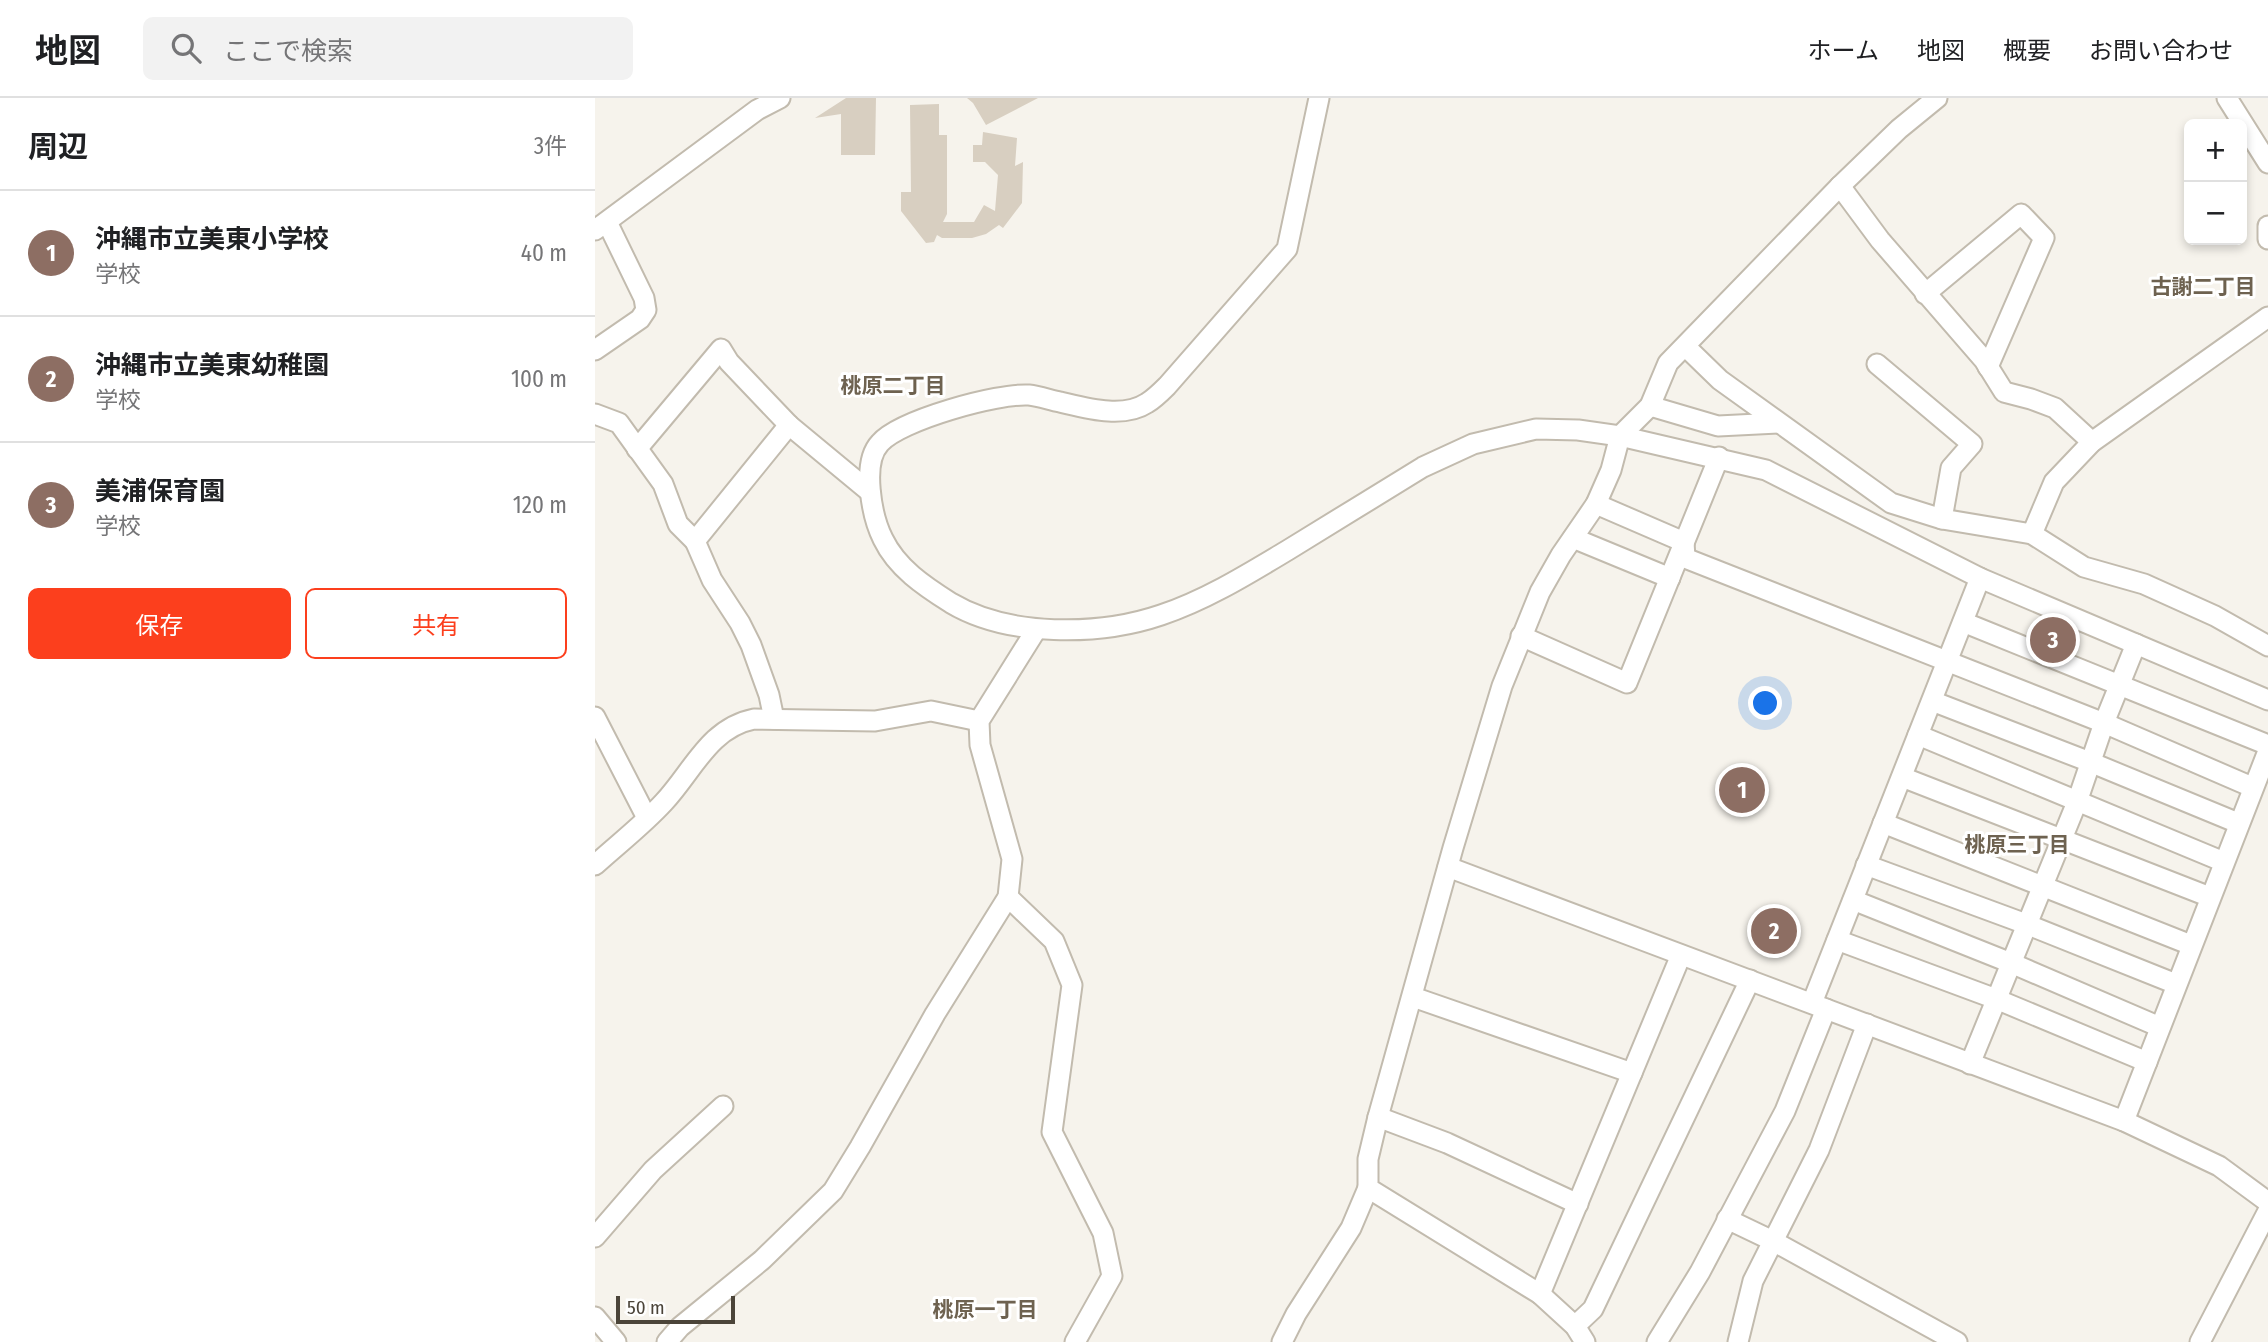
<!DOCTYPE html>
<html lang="ja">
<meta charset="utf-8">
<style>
body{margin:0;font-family:"Fira Sans Condensed","Noto Sans JP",sans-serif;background:#f2f2f2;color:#202124}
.controls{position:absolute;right:21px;top:21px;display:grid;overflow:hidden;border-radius:10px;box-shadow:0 4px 10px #0003}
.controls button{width:63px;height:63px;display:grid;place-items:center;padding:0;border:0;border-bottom:2px solid #e0e0e0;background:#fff;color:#202124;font:35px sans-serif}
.scale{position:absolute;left:21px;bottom:18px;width:119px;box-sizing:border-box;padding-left:7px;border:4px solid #4b4439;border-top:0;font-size:19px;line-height:24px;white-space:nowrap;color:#4b4439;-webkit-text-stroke:5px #fff;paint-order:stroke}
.you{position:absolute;left:1171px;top:606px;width:24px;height:24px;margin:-18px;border:5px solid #fff;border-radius:50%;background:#1a73e8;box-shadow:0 0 0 10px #1a73e833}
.badge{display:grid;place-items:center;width:46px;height:46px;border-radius:50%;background:#fc3f1d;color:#fff;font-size:23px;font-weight:700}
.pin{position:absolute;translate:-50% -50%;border:4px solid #fff;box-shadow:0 2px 7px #0006}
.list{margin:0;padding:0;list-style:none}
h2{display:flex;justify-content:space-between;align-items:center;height:91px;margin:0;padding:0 28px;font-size:30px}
h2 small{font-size:23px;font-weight:400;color:#757577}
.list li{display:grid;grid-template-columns:46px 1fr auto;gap:21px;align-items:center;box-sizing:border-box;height:126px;padding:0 28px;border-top:2px solid #e0e0e0}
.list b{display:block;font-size:26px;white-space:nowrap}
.list p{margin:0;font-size:23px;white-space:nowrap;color:#757577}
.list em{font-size:23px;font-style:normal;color:#757577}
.actions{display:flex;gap:14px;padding:21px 28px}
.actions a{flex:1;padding:16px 0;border:2px solid #fc3f1d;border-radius:10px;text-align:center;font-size:24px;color:#fc3f1d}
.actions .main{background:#fc3f1d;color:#fff}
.icon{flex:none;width:38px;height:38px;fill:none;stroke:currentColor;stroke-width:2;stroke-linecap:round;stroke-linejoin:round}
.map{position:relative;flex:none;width:1673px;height:1244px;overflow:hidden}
header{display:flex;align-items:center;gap:42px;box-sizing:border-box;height:98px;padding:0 35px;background:#fff;border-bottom:2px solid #e0e0e0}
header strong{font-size:33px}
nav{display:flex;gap:38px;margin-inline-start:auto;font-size:24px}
.search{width:490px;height:63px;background:#f2f2f2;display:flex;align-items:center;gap:18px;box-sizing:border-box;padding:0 24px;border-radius:10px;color:#757577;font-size:26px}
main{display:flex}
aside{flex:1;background:#fff}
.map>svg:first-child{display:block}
</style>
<header>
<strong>地図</strong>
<div class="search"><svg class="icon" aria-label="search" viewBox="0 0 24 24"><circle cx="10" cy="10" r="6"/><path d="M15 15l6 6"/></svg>ここで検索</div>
<nav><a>ホーム</a><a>地図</a><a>概要</a><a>お問い合わせ</a></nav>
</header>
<main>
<aside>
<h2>周辺<small>3件</small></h2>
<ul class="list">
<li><span class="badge" style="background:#8d6e63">1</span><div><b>沖縄市立美東小学校</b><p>学校</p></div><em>40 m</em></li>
<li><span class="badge" style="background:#8d6e63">2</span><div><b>沖縄市立美東幼稚園</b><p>学校</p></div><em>100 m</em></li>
<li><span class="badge" style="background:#8d6e63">3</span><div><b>美浦保育園</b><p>学校</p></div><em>120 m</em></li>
</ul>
<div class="actions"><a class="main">保存</a><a>共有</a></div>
</aside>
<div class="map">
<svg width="1673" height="1244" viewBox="0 0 1673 1244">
<rect width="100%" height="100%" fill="#f6f3ec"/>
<g fill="#d8cfc1">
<path d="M251,0H281L280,57H246V16L220,20Z"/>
<path d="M372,0H443L391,27L378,5Z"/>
<path d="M344,6V37H352V116L348,124H379L389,107L400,113L403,77L390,64H378V47H387L388,34L422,40L420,68L428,64L427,105L408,130L404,127L391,136L377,140H347L342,137L339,144L331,145L306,113V94H316L315,7Z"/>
</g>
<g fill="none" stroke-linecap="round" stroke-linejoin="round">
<g stroke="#c2bbae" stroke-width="23">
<g id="minor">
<path d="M724,0L692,151L572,288C566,294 559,301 552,305C528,321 491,310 465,304C455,302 444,298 434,297C403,295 305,322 285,345C266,365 277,419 288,441C302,470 329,488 356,505C413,539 504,538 566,517C611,502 653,476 693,452C738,424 783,397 828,369L878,346L941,331L983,332L1025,338L1171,372L1385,480L1673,602"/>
<path d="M1632,0L1673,65"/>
<path d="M1245,88L1285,142L1389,262L1409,294L1436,301L1460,310L1497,344"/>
<path d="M1673,128V141"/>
<path d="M0,132L162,12L185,0"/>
<path d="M1330,196L1426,116L1449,140L1393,269"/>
<path d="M1091,249L1125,282L1296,405L1347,421L1437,436L1489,469L1549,486L1620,518L1673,548"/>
<path d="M0,252L45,221L51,212L49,200L12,124"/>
<path d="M1282,266L1377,346L1356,370L1347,421"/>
<path d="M1055,308L1123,328L1183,325"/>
<path d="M0,316L24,325L68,386L83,426L100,443"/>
<path d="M42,351L126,251L134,264L194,327L275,394"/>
<path d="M1001,406L1089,444L1090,460L1509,625L1657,689"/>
<path d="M1437,436L1459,384L1497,344L1673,219"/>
<path d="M978,440L1075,480"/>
<path d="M1368,524L1673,647"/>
<path d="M926,538L1032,585L1124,359"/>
<path d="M1337,603L1495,664L1643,725"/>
<path d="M0,619L52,720"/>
<path d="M179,621L174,597L156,547L145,525L117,482L100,443L194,327"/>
<path d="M1323,637L1629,764"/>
<path d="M1307,679L1615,799"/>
<path d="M1288,725L1596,847"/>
<path d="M0,767C23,746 48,727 69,704C98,673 114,630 159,621L280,623L336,613L384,623"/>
<path d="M1271,767L1431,826L1581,886"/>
<path d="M853,769L1529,1023L1624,1068L1673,1104"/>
<path d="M413,799L459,843L477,887L457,1034L508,1135L517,1178L480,1244"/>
<path d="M1258,802L1416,865L1565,929"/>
<path d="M1242,842L1401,901L1552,964"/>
<path d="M818,899L1037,975"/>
<path d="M1217,905L1385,480"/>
<path d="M1375,966L1482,704L1509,625L1541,546"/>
<path d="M783,1019L852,1045L983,1106"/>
<path d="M1529,1023L1673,653"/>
<path d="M1132,1121L1178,1143L1362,1244"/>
<path d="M0,1139L58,1072L128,1008"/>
<path d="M945,1196L1086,857"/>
<path d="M0,1219L21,1244"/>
<path d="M980,1228L998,1211L1155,882"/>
<path d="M72,1244L85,1229L167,1162L238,1093L265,1049L340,916L413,799L417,761L385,647L384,623L441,532"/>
<path d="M687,1244L701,1216L756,1130L773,1090"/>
<path d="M990,1244L980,1228L945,1196L773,1090V1061L783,1019L858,750L907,588L945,494L966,457L1001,406L1016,372L1025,338L1055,308L1073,265L1245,88L1304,31L1342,0"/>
<path d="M1062,1244L1105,1174L1190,1013L1231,911"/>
<path d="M1143,1244L1158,1183L1224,1052L1272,926"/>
<path d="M1605,1244L1673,1113"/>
</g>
</g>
<use href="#minor" stroke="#fff" stroke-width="19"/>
</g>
<g text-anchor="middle" stroke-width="6" stroke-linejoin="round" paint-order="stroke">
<g font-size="21" font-weight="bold" fill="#6e6250" stroke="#fff">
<text x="1608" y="196">古謝二丁目</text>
<text x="298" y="295">桃原二丁目</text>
<text x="1422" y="754">桃原三丁目</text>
<text x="390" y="1219">桃原一丁目</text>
</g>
</g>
</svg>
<div class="controls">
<button>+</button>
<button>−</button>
</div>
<div class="scale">50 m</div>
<div class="you"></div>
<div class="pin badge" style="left:1147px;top:692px;background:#8d6e63">1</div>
<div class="pin badge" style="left:1179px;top:833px;background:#8d6e63">2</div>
<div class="pin badge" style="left:1458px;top:542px;background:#8d6e63">3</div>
</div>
</main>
